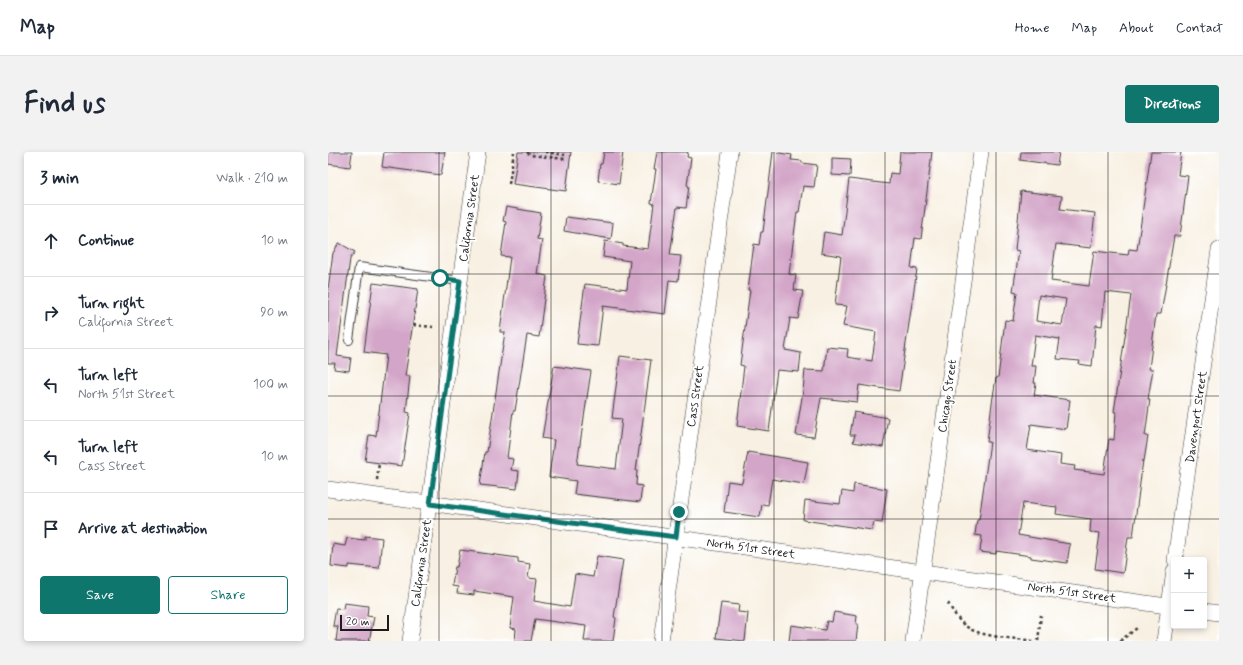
<!DOCTYPE html>
<meta charset="utf-8">
<style>
body{margin:0;font-family:Mynerve,sans-serif;background:#f2f2f3;color:#1f2937}
.controls{position:absolute;right:12px;bottom:12px;display:grid;overflow:hidden;border-radius:4px;box-shadow:0 2px 6px #0003}
.controls button{width:36px;height:36px;display:grid;place-items:center;padding:0;border:0;border-bottom:1px solid #e0e1e3;background:#fff;color:#1f2937;font:20px sans-serif}
.scale{position:absolute;left:12px;bottom:10px;width:49px;box-sizing:border-box;padding-left:4px;border:2px solid #1c1c1c;border-top:0;font-size:11px;line-height:14px;white-space:nowrap;color:#1c1c1c;-webkit-text-stroke:3px #fff;paint-order:stroke}
.stop{position:absolute;width:12px;height:12px;margin:-9px;border:3px solid #0f766e;border-radius:50%;background:#fff}
.stop.end{background:#0f766e;border-color:#fff;box-shadow:0 1px 4px #0008}
.list{margin:0;padding:0;list-style:none}
h2{display:flex;justify-content:space-between;align-items:center;height:52px;margin:0;padding:0 16px;font-size:17px}
h2 small{font-size:13px;font-weight:400;color:#747a83}
.list li{display:grid;grid-template-columns:26px 1fr auto;gap:12px;align-items:center;box-sizing:border-box;height:72px;padding:0 16px;border-top:1px solid #e0e1e3}
.list b{display:block;font-size:15px;white-space:nowrap}
.list p{margin:0;font-size:13px;white-space:nowrap;color:#747a83}
.list em{font-size:13px;font-style:normal;color:#747a83}
.actions{display:flex;gap:8px;padding:12px 16px}
.actions a{flex:1;padding:9px 0;border:1px solid #0f766e;border-radius:4px;text-align:center;font-size:14px;color:#0f766e}
.actions .main{background:#0f766e;color:#fff}
.icon{flex:none;width:22px;height:22px;fill:none;stroke:currentColor;stroke-width:2;stroke-linecap:round;stroke-linejoin:round}
.map{position:relative;flex:none;width:891px;height:489px;overflow:hidden;border-radius:4px}
header{display:flex;align-items:center;gap:24px;box-sizing:border-box;height:56px;padding:0 20px;background:#fff;border-bottom:1px solid #e0e1e3}
header strong{font-size:19px}
nav{display:flex;gap:22px;margin-inline-start:auto;font-size:14px}
.intro{display:flex;align-items:center;justify-content:space-between;box-sizing:border-box;height:96px;padding:0 24px}
h1{margin:0;font-size:28px}
.button{padding:10px 18px;border-radius:4px;background:#0f766e;color:#fff;font-size:14px;font-weight:700}
main{display:flex;gap:24px;padding:0 24px}
aside{flex:1;background:#fff;border-radius:4px;box-shadow:0 2px 6px #0003}
.map>svg:first-child{display:block}
</style>
<header>
<strong>Map</strong>
<nav><a>Home</a><a>Map</a><a>About</a><a>Contact</a></nav>
</header>
<div class="intro"><h1>Find us</h1><a class="button">Directions</a></div>
<main>
<aside>
<h2>3 min<small>Walk · 210 m</small></h2>
<ul class="list">
<li><svg class="icon" aria-label="ahead" viewBox="0 0 24 24"><path d="M12 20V5M6 11l6-6 6 6"/></svg><div><b>Continue</b></div><em>10 m</em></li>
<li><svg class="icon" aria-label="right" viewBox="0 0 24 24"><path d="M7 20v-9h11M14 6l5 5-5 5"/></svg><div><b>Turn right</b><p>California Street</p></div><em>90 m</em></li>
<li><svg class="icon" aria-label="left" viewBox="0 0 24 24"><path d="M17 20v-9H6M10 6l-5 5 5 5"/></svg><div><b>Turn left</b><p>North 51st Street</p></div><em>100 m</em></li>
<li><svg class="icon" aria-label="left" viewBox="0 0 24 24"><path d="M17 20v-9H6M10 6l-5 5 5 5"/></svg><div><b>Turn left</b><p>Cass Street</p></div><em>10 m</em></li>
<li><svg class="icon" aria-label="arrive" viewBox="0 0 24 24"><path d="M6 21V4h12l-3 4 3 4H6"/></svg><div><b>Arrive at destination</b></div></li>
</ul>
<div class="actions"><a class="main">Save</a><a>Share</a></div>
</aside>
<div class="map">
<svg width="891" height="489" viewBox="0 0 891 489">
<rect width="100%" height="100%" fill="#fff"/>
<filter id="ink" filterUnits="userSpaceOnUse"><feTurbulence type="fractalNoise" baseFrequency=".025" numOctaves="2"/><feDisplacementMap in="SourceGraphic" scale="8" xChannelSelector="R" yChannelSelector="G"/><feConvolveMatrix kernelMatrix="1 2 1 2 8 2 1 2 1" color-interpolation-filters="sRGB"/></filter>
<filter id="wash" filterUnits="userSpaceOnUse"><feTurbulence type="fractalNoise" baseFrequency=".012" numOctaves="4" result="noise"/><feDisplacementMap in="SourceGraphic" scale="16" xChannelSelector="R" yChannelSelector="G"/><feGaussianBlur stdDeviation="0.9" result="paint"/><feColorMatrix in="noise" values="0 0 0 0 0 0 0 0 0 0 0 0 0 0 0 0 0 1.4 0 .05"/><feComposite in="paint" operator="in"/></filter>
<g filter="url(#wash)">
<rect width="100%" height="100%" fill="#f8f0e2"/>
<g id="blocks">
<g fill="#d3a5c8" fill-rule="evenodd">
<path d="M0,0H24L22,15L0,12Z"/>
<path d="M56,0H117L113,23L54,15Z"/>
<path d="M190,0H243L238,39L185,32Z"/>
<path d="M276,0H295L291,32L270,29L272,12H274Z"/>
<path d="M329,0H360L359,5L363,6L359,33L361,34L358,56L349,55L342,103L353,104L350,129L341,128L337,162L275,154L270,194L249,192L257,132L299,137L302,109L275,105L277,89L295,92V94L320,97L326,52L323,51L328,17H326Z"/>
<path d="M445,0L464,3L463,8L474,9V11L489,13L486,35L475,34L471,60H469L461,122L468,123L466,138L475,139L470,167L462,166L457,198L473,201L471,220L449,218L441,279L409,274L416,214L412,213L422,138H420L426,92L431,93L433,80H435Z"/>
<path d="M572,0H604L593,87L587,86L583,116L589,117L571,239L531,233L529,250L493,246L486,285L468,283L475,239L477,218L496,219L499,195L520,197L519,205L544,209L548,180L515,174L519,154L507,153L513,104L493,101L496,80L514,83L521,27L561,32L562,21L570,22Z"/>
<path d="M693,0H731L729,13L692,8Z"/>
<path d="M823,0H853L850,23L860,24L852,84H846L833,162H828L821,217H825L820,247H822L817,284H820L816,309L815,308L805,385H800L795,421L767,417L772,381L762,380L763,367L728,362L729,355L695,351L690,383L742,392L739,411L703,406V404L668,399V402L652,400L654,384L647,383L649,368H651L662,290H659L664,251L668,226H670L677,168L685,169L689,140L685,139L691,99L687,98L693,39L734,44L732,57L767,61L763,96L728,92L723,129L761,134L766,99L800,103L801,97L809,98ZM777,140L803,143L786,260H788L786,288L781,287L776,322L746,318L747,314L732,312L733,303L699,298L703,272L738,277L742,248L706,243L708,231H706L708,214H703L707,183L732,187L729,207L752,209L751,212L764,214L768,173L774,174ZM711,143L738,147L734,173L708,169Z"/>
<path d="M504,6L523,7L522,24L504,23Z"/>
<path d="M178,55L213,61L209,87L214,88L209,122L219,124L211,185L199,183L187,259H185L179,306L185,307L183,318L191,319L189,337L152,333L157,300H159L177,180H172L182,105L173,104L178,70L175,69Z"/>
<path d="M238,65L285,71L283,87L236,79Z"/>
<path d="M11,91L27,100L22,107L9,204L23,206L21,219L6,217L7,211H0V137L5,101Z"/>
<path d="M45,131L90,137L77,224H82L78,260L82,261L74,314L37,309L41,283L48,284L58,203L36,200Z"/>
<path d="M292,204L323,208L308,319H309L308,333L314,334L312,350L246,342L248,329L221,325L226,288L214,286L226,214L263,219L249,312L288,317L294,267L284,266Z"/>
<path d="M526,260L560,266L555,295L525,290L527,283H522Z"/>
<path d="M420,300L480,310L476,332L444,327L440,353L434,352L432,365L396,360L400,329L414,331Z"/>
<path d="M526,332L559,337L554,371L546,370L544,378L475,368L477,348L512,352L514,339L525,341Z"/>
<path d="M37,384L54,386L51,416L21,413V416L3,414L5,392L17,394L19,386L37,388Z"/>
<path d="M132,398L190,406V410L202,412L200,426L209,427L206,449L242,455L247,422L265,425L269,404L295,408L286,465L288,466L285,489H256L258,474L207,467L203,489H187L188,477L182,476L186,445L146,439V443L129,441L130,435L124,434L127,415H129Z"/>
<path d="M16,451L40,454L39,464L46,465L41,489H8L10,474H5L8,456L15,457Z"/>
<path d="M393,451L411,453L410,460L420,461L417,489L388,486Z"/>
<path d="M506,460L529,464L528,472H530L528,489H461L463,473L497,478L499,469L504,470Z"/>
</g>
</g>
</g>
<g filter="url(#ink)">
<use href="#blocks" fill-opacity="0" stroke="#3d3c3a" stroke-width="1"/>
<g fill="none" stroke-linecap="round" stroke-linejoin="round">
<g stroke="#3d3c3a" stroke-width="10">
<path id="service" d="M21,188L31,115L132,129"/>
</g>
<g stroke="#3d3c3a" stroke-width="16">
<g id="minor">
<path d="M0,337L846,455"/>
<path d="M847,408L891,98"/>
<path d="M876,459L891,461"/>
<path d="M82,489L150,0"/>
<path d="M333,489L402,0"/>
<path d="M585,489L653,0"/>
<path d="M836,489L846,419"/>
</g>
</g>
<g stroke="#3d3c3a" stroke-width="2.5" stroke-dasharray="3 3" stroke-linecap="butt">
<path d="M199,0L202,3L237,7"/>
<path d="M217,0L237,3"/>
<path d="M181,32L186,0"/>
<path d="M85,173L105,175"/>
<path d="M49,328L51,311"/>
<path d="M620,451C624,458 631,470 639,475C655,486 687,486 706,489"/>
<path d="M710,489L713,463"/>
<path d="M792,489L809,476"/>
</g>
<use href="#service" stroke="#fff" stroke-width="8"/>
<use href="#minor" stroke="#fff" stroke-width="15"/>
</g>
</g>
<g fill="none" stroke-linecap="round" stroke-linejoin="round" filter="url(#ink)">
<path stroke="#0f766e" stroke-width="5" d="M112,126L132,129L102,352L348,385L351,360"/>
</g>
<path fill="none" stroke="#1c1c1c" stroke-width="1" stroke-opacity="0.55" d="M111,0V489M223,0V489M334,0V489M446,0V489M557,0V489M668,0V489M780,0V489M0,122H891M0,244H891M0,367H891"/>
<g text-anchor="middle" stroke-width="3.5" stroke-linejoin="round" paint-order="stroke">
<g font-size="12" fill="#1c1c1c" stroke="#fff">
<text transform="translate(141 66) rotate(-82)" y="4">California Street</text>
<text transform="translate(367 244) rotate(-82)" y="4">Cass Street</text>
<text transform="translate(619 244) rotate(-82)" y="4">Chicago Street</text>
<text transform="translate(868 265) rotate(-82)" y="4">Davenport Street</text>
<text transform="translate(423 396) rotate(8)" y="4">North 51st Street</text>
<text transform="translate(93 411) rotate(-82)" y="4">California Street</text>
<text transform="translate(744 440) rotate(8)" y="4">North 51st Street</text>
</g>
</g>
</svg>
<div class="controls">
<button>+</button>
<button>−</button>
</div>
<div class="scale">20 m</div>
<div class="stop" style="left:112px;top:126px"></div>
<div class="stop end" style="left:351px;top:360px"></div>
</div>
</main>
